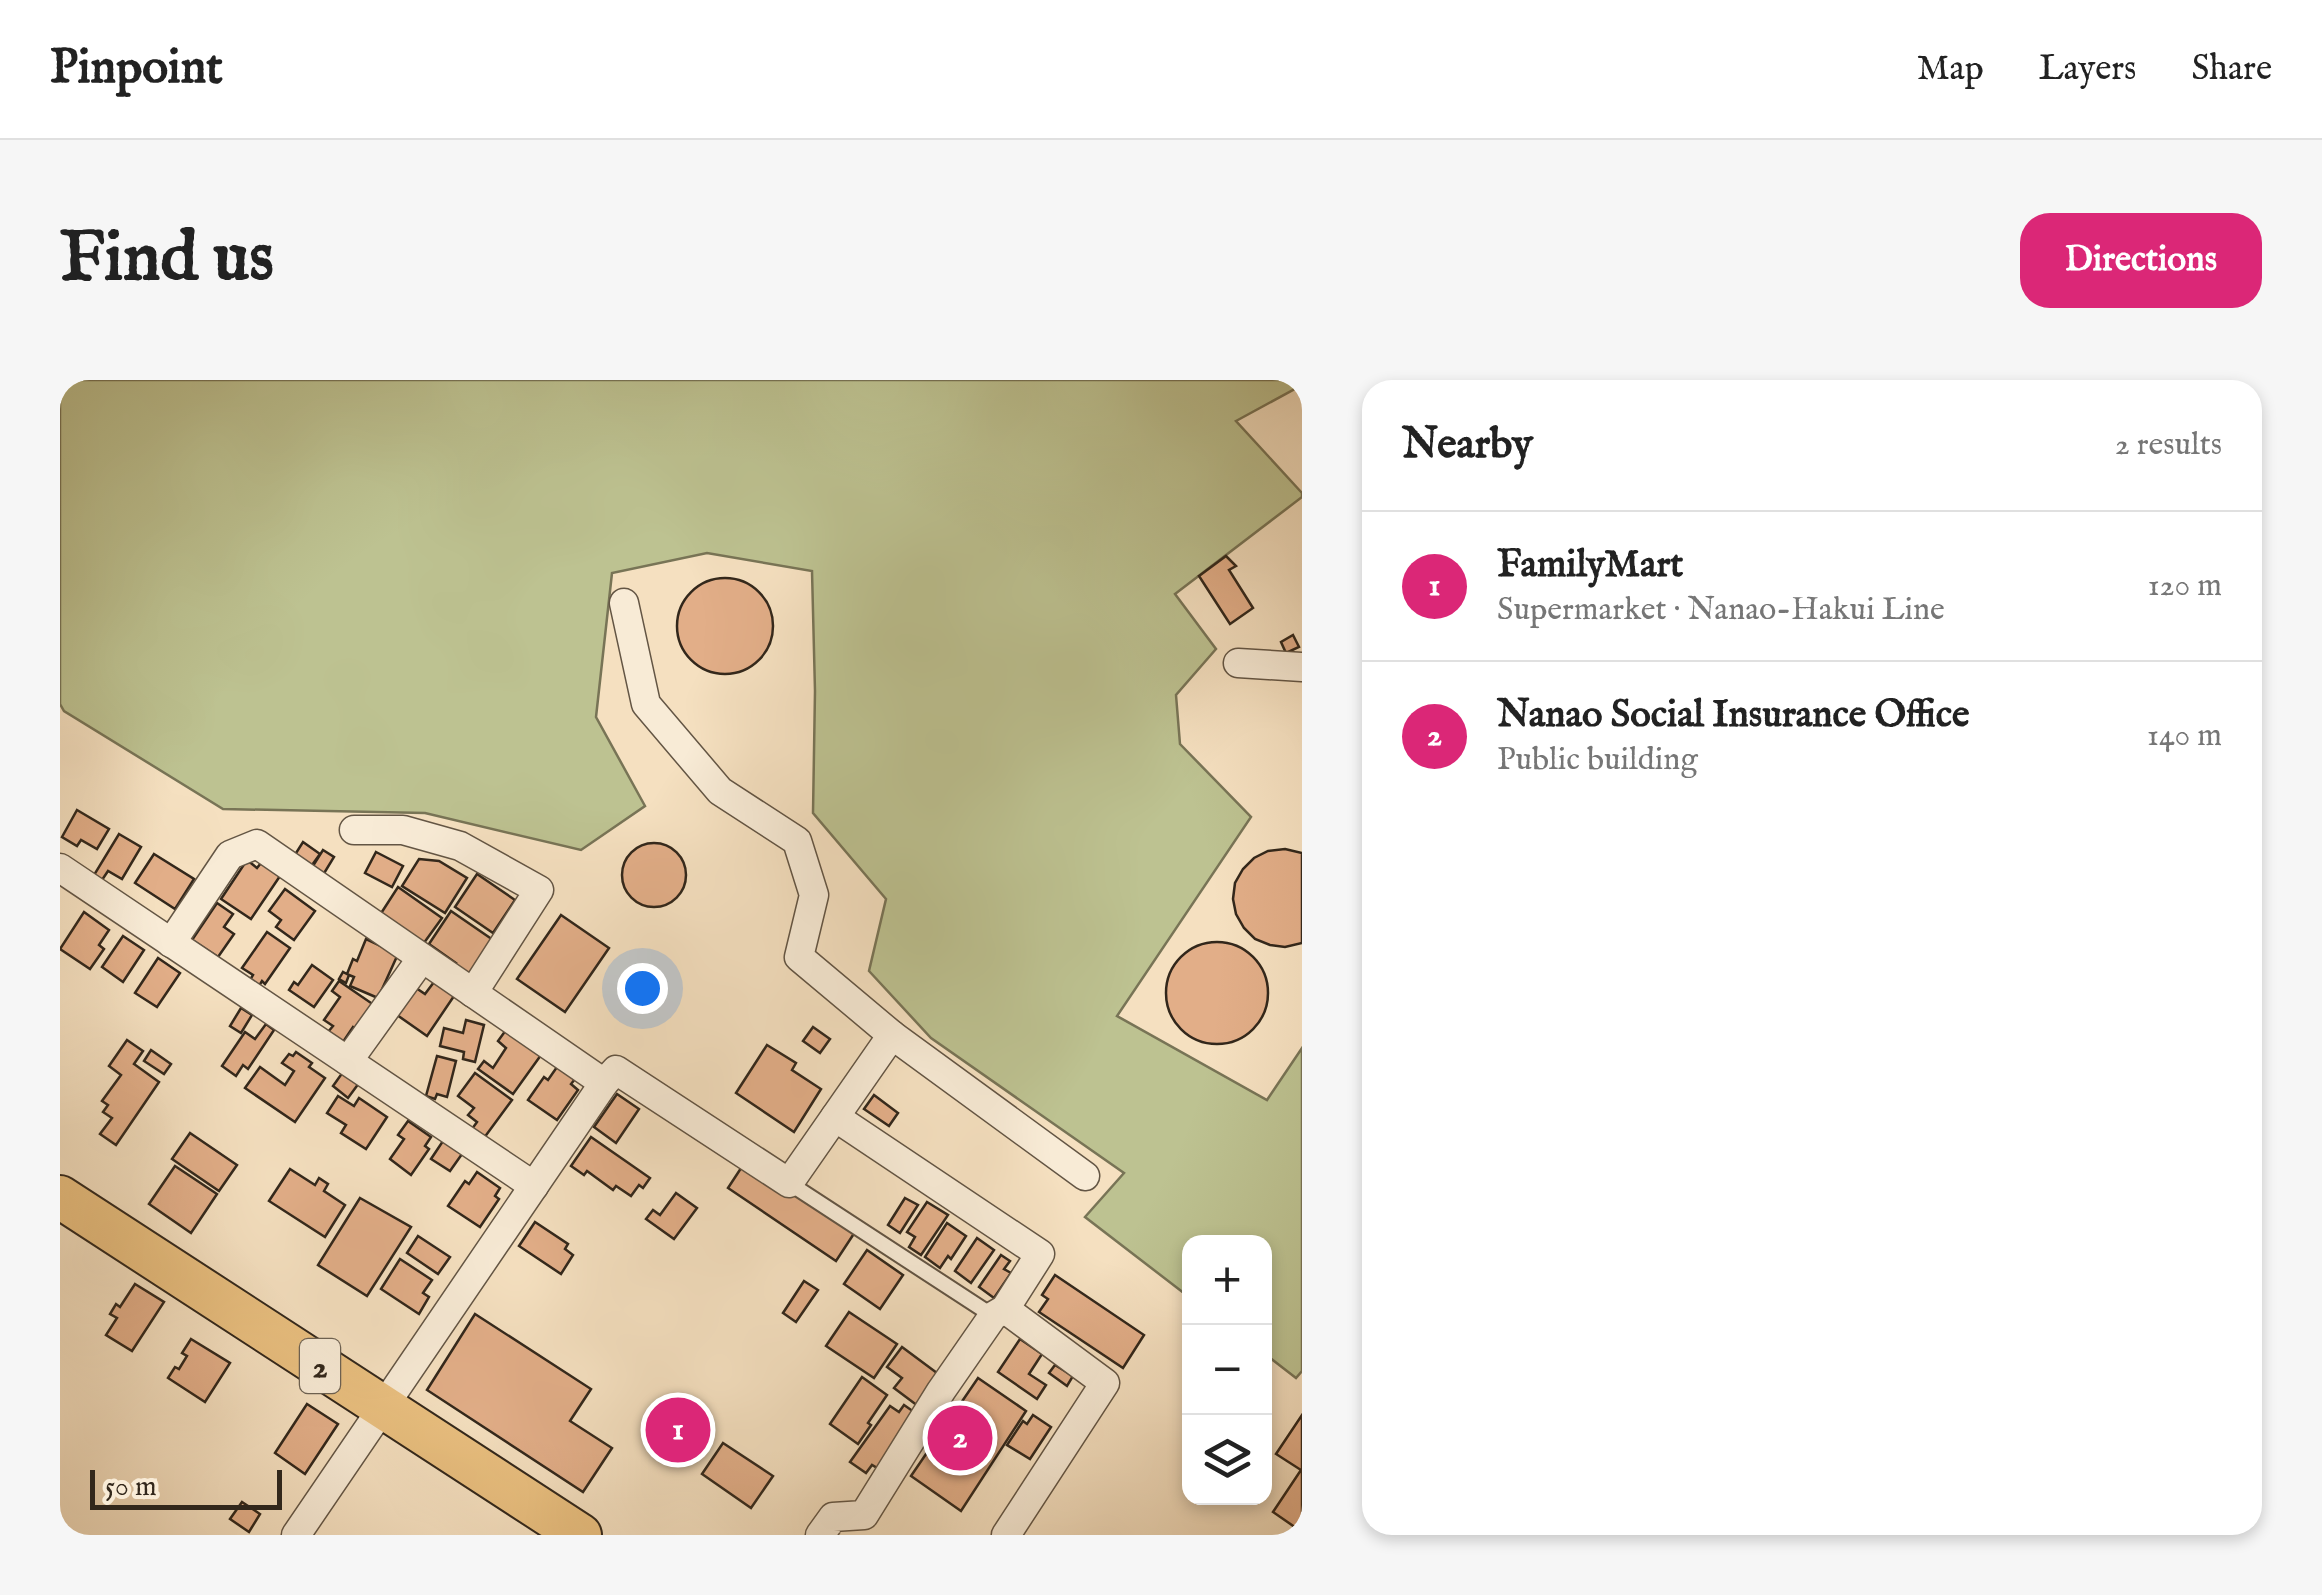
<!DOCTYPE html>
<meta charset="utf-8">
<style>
body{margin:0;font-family:"IM FELL English",serif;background:#f6f6f6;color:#222}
.controls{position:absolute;right:30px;bottom:30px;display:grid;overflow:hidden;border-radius:20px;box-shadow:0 5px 15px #0003}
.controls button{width:90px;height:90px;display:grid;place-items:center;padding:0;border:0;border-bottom:2px solid #e0e0e0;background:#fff;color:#222;font:50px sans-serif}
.scale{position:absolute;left:30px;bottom:25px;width:192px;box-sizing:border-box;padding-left:10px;border:5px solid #32271b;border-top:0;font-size:28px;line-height:35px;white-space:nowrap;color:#32271b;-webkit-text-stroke:8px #f8ebd6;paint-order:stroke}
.you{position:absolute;left:582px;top:608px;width:35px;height:35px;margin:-25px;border:8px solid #fff;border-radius:50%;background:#1a73e8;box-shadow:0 0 0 15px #1a73e833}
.badge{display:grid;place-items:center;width:65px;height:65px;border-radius:50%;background:#db2777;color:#fff;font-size:32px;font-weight:700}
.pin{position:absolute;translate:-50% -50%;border:5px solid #fff;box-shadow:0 2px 10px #0006}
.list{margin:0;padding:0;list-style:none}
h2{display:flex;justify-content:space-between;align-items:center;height:130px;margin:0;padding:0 40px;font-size:42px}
h2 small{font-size:32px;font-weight:400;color:#767676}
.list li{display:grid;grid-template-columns:65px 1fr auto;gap:30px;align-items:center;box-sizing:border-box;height:150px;padding:0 40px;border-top:2px solid #e0e0e0}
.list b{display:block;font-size:38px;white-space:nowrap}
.list p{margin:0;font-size:32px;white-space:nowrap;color:#767676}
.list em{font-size:32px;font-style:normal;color:#767676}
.icon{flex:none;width:55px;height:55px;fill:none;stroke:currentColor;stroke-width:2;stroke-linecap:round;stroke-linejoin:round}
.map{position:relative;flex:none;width:1242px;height:1155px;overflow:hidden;border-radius:30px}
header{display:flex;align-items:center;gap:60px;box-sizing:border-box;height:140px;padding:0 50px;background:#fff;border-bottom:2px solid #e0e0e0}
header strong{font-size:48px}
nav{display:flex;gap:55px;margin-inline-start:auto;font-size:35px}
.intro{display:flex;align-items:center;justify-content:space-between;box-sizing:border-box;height:240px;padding:0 60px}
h1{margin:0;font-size:70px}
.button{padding:25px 45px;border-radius:30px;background:#db2777;color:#fff;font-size:35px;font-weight:700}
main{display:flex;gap:60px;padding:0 60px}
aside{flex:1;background:#fff;border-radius:30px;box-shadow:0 5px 15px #0003}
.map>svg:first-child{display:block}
</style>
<header>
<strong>Pinpoint</strong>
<nav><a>Map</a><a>Layers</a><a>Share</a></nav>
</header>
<div class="intro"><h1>Find us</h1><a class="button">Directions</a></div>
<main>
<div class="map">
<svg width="1242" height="1155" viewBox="0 0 1242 1155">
<rect width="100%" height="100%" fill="#f5e0c0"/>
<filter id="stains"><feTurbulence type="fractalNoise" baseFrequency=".002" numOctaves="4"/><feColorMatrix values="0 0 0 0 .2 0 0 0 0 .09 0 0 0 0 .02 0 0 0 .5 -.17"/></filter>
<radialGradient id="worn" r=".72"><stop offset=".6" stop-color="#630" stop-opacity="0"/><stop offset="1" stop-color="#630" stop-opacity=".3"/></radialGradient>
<path fill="#bdc291" stroke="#787456" stroke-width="2.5" d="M0,0H1242V5L1176,41L1242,113V117L1115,214L1156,269L1116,315L1120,364L1191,437L1057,636L1207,720L1242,668V991L1236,998L1205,974L1204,862H1130L1129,917L1025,837L1064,793L871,658L809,591L826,519L753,433L755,311L752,191L647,173L552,193L536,337L585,426L521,470L365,433L163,429L4,331L0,324Z"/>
<g fill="#e2ae88" stroke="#32271b" stroke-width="2.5">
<path d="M1166,176L1176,186L1169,190L1193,228L1170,244L1139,196Z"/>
<circle cx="665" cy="246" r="48"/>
<path d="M1233,255L1239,267L1226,273L1221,262Z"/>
<path d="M17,430L49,449L37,469L21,460L17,466L2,457Z"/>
<path d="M59,454L81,467L62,499L48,491L42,500L34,495Z"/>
<path d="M243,462L260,474L247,492L231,481Z"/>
<circle cx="594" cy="495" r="32"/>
<path d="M1225,469L1242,473V563L1225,567L1210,565L1195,559L1184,548L1176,534L1173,519L1175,503L1183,489L1194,478L1208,471Z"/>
<path d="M263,470L274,477L263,495L251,489Z"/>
<path d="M316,472L343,486L332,507L305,493Z"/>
<path d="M94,474L134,499L115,529L75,503Z"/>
<path d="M359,479L379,481L407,498L385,533L342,506Z"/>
<path d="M187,480L197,488L201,483L220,496L191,539L161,519Z"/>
<path d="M417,494L455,520L433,553L395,527Z"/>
<path d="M338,507L382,538L361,567L318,538Z"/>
<path d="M225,509L255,531L234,560L216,547L221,540L209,531Z"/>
<path d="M157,523L173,534L164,547L174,554L158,577L132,560Z"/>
<path d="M391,531L436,562L406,599L392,589L396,583L369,564Z"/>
<path d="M24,532L49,550L39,565L44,569L30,589L0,569Z"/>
<path d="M501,535L549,568L505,632L457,599Z"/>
<path d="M207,552L230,568L205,604L202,601L199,606L190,600L193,595L182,588Z"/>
<path d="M63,556L84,570L63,602L42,587Z"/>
<path d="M306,559L338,574L318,618L290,606L294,597L289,595L286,603L279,599L283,592L287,594L293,579L297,581Z"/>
<circle cx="1157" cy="613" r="51"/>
<path d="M98,578L120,593L97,627L75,613Z"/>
<path d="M252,585L273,600L254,627L229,610L234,602L238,605Z"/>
<path d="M279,601L314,625L297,650L293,647L283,662L268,652L273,646L264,640L280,617L272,611Z"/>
<path d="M374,602L394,616L367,656L337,635L356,608L365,614Z"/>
<path d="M181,628L192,635L181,653L170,646Z"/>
<path d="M406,640L424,645L415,682L403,679L404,672L380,666L384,648L403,653Z"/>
<path d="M206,644L214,650L188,689L183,685L176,696L162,686L185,652L195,659Z"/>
<path d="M753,647L770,659L760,673L743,661Z"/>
<path d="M446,650L481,675L453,714L418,689L424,681L433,688L446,668L438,661Z"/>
<path d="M67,660L83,671L74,684L99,702L56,765L40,754L52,738L43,732L48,725L42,721L61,695L49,686Z"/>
<path d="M707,665L736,683L732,690L761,709L734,752L676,713Z"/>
<path d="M91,670L111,684L104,694L84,681Z"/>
<path d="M236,672L252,683L249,687L265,698L235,742L185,708L200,687L225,705L234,691L222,683L229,674L233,676Z"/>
<path d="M377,676L396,681L387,717L377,714L375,719L366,716Z"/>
<path d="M497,687L515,699L511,704L518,710L497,740L468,720L484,697L488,700Z"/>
<path d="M283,692L299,703L288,718L273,706Z"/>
<path d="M415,693L452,720L424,758L412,749L417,742L408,735L414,728L398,716Z"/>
<path d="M557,714L579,729L556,763L534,747Z"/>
<path d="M814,715L838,733L829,746L804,729Z"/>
<path d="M278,716L294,726L299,718L327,737L306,769L281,753L286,745L267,733Z"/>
<path d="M348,741L371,757L365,766L369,769L351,795L330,779L344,759L338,755Z"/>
<path d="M130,753L177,785L159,811L112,779Z"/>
<path d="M531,757L590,798L583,808L579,805L571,816L556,806L553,810L527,791L524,795L511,786Z"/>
<path d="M383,761L402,774L390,791L371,779Z"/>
<path d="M687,779L795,852L776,881L668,808Z"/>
<path d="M115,786L157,814L131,853L89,824Z"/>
<path d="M230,789L255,805L259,798L268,804L264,811L285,825L265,857L209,821Z"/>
<path d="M417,792L440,808L435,816L439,819L420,847L388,826L405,801L409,804Z"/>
<path d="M616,813L637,828L614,859L586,839L593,830L600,835Z"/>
<path d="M300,818L351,847L307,916L258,885Z"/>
<path d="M845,818L858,825L840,853L828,845Z"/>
<path d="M867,822L888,835L861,875L849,867L855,857L847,852Z"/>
<path d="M475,842L508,864L505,869L513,875L501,894L459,866Z"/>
<path d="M887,843L906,856L891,879L888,876L880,888L865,877Z"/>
<path d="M358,856L390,877L378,894L347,873Z"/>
<path d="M917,858L934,870L911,903L895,891Z"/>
<path d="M807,870L843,895L820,929L784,904Z"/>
<path d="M941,875L950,881L944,889L951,893L934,918L919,907Z"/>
<path d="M340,879L372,900L363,913L369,917L359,934L321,909Z"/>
<path d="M995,895L1084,955L1063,988L979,932L988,919L982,915Z"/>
<path d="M744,901L758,910L736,942L723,933Z"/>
<path d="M75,904L104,922L72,971L46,955L57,938L50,934L56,924L60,927Z"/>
<path d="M789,932L837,964L814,998L766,966Z"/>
<path d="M415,934L531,1009L510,1041L552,1068L523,1112L367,1010Z"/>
<path d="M131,959L170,983L145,1022L108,998L115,987L119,989L127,976L122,973Z"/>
<path d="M960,959L982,974L969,994L986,1005L977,1019L938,992Z"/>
<path d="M842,967L881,996L858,1026L834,1008L842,998L827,987Z"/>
<path d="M995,985L1013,996L1007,1006L989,993Z"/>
<path d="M802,997L827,1015L808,1043L811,1045L798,1064L770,1044Z"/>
<path d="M918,998L966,1031L901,1131L851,1096Z"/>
<path d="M247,1024L278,1044L245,1094L215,1073Z"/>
<path d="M613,1024L653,1051L633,1080L593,1053Z"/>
<path d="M844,1025L857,1034L819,1089L812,1085L806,1093L790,1082L830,1026L839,1032Z"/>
<path d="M973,1035L991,1047L970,1079L947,1065L963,1041L967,1044Z"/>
<path d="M1242,1035V1152L1213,1132L1241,1090L1216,1074Z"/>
<path d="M663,1063L713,1096L691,1128L642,1094Z"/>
<path d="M182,1122L200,1134L189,1152L170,1139Z"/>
</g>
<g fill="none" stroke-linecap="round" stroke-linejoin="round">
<g stroke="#635544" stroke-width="18">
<path id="lane" d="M729,803L933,936"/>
</g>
<g stroke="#635544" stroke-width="31">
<g id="street">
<path d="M564,223L586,324L660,411L737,461L754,515L739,577L832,655"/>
<path d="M1178,283L1242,287"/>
<path d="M294,450H343L400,466L479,510L413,613"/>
<path d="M0,488L474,806"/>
<path d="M111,563L170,475L197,464L544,703"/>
<path d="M288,681L362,578"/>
<path d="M945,929L1045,1003L946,1155"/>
<path d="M236,1155L544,703L556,690L729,803L832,655L1025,796"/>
<path d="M760,1155L773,1137L804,1135L881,1011L933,936L945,929L980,874L775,737"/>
</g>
</g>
<g stroke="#32271b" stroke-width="46">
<path id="primary" d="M0,817L520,1155"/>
</g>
<use href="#lane" stroke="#f8ebd6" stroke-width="14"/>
<use href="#street" stroke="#f8ebd6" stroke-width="28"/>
<use href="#primary" stroke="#eac080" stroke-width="42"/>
</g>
<g text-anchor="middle" stroke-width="8" stroke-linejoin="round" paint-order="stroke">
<rect fill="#f8ebd6" stroke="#6d6253" stroke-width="2.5" x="240" y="959" width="40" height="54" rx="8"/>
<g font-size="32" font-weight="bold" fill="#32271b">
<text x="260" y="997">2</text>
</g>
</g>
<rect width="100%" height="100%" filter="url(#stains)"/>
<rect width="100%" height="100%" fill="url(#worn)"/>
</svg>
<div class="controls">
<button>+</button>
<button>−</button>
<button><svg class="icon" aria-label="layers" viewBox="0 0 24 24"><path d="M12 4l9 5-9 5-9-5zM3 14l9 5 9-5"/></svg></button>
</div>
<div class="scale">50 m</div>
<div class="you"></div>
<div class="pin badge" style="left:618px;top:1050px">1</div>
<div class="pin badge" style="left:900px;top:1058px">2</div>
</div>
<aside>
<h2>Nearby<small>2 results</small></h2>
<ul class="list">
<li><span class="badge">1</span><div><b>FamilyMart</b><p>Supermarket · Nanao-Hakui Line</p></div><em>120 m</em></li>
<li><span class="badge">2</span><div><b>Nanao Social Insurance Office</b><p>Public building</p></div><em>140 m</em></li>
</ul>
</aside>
</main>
